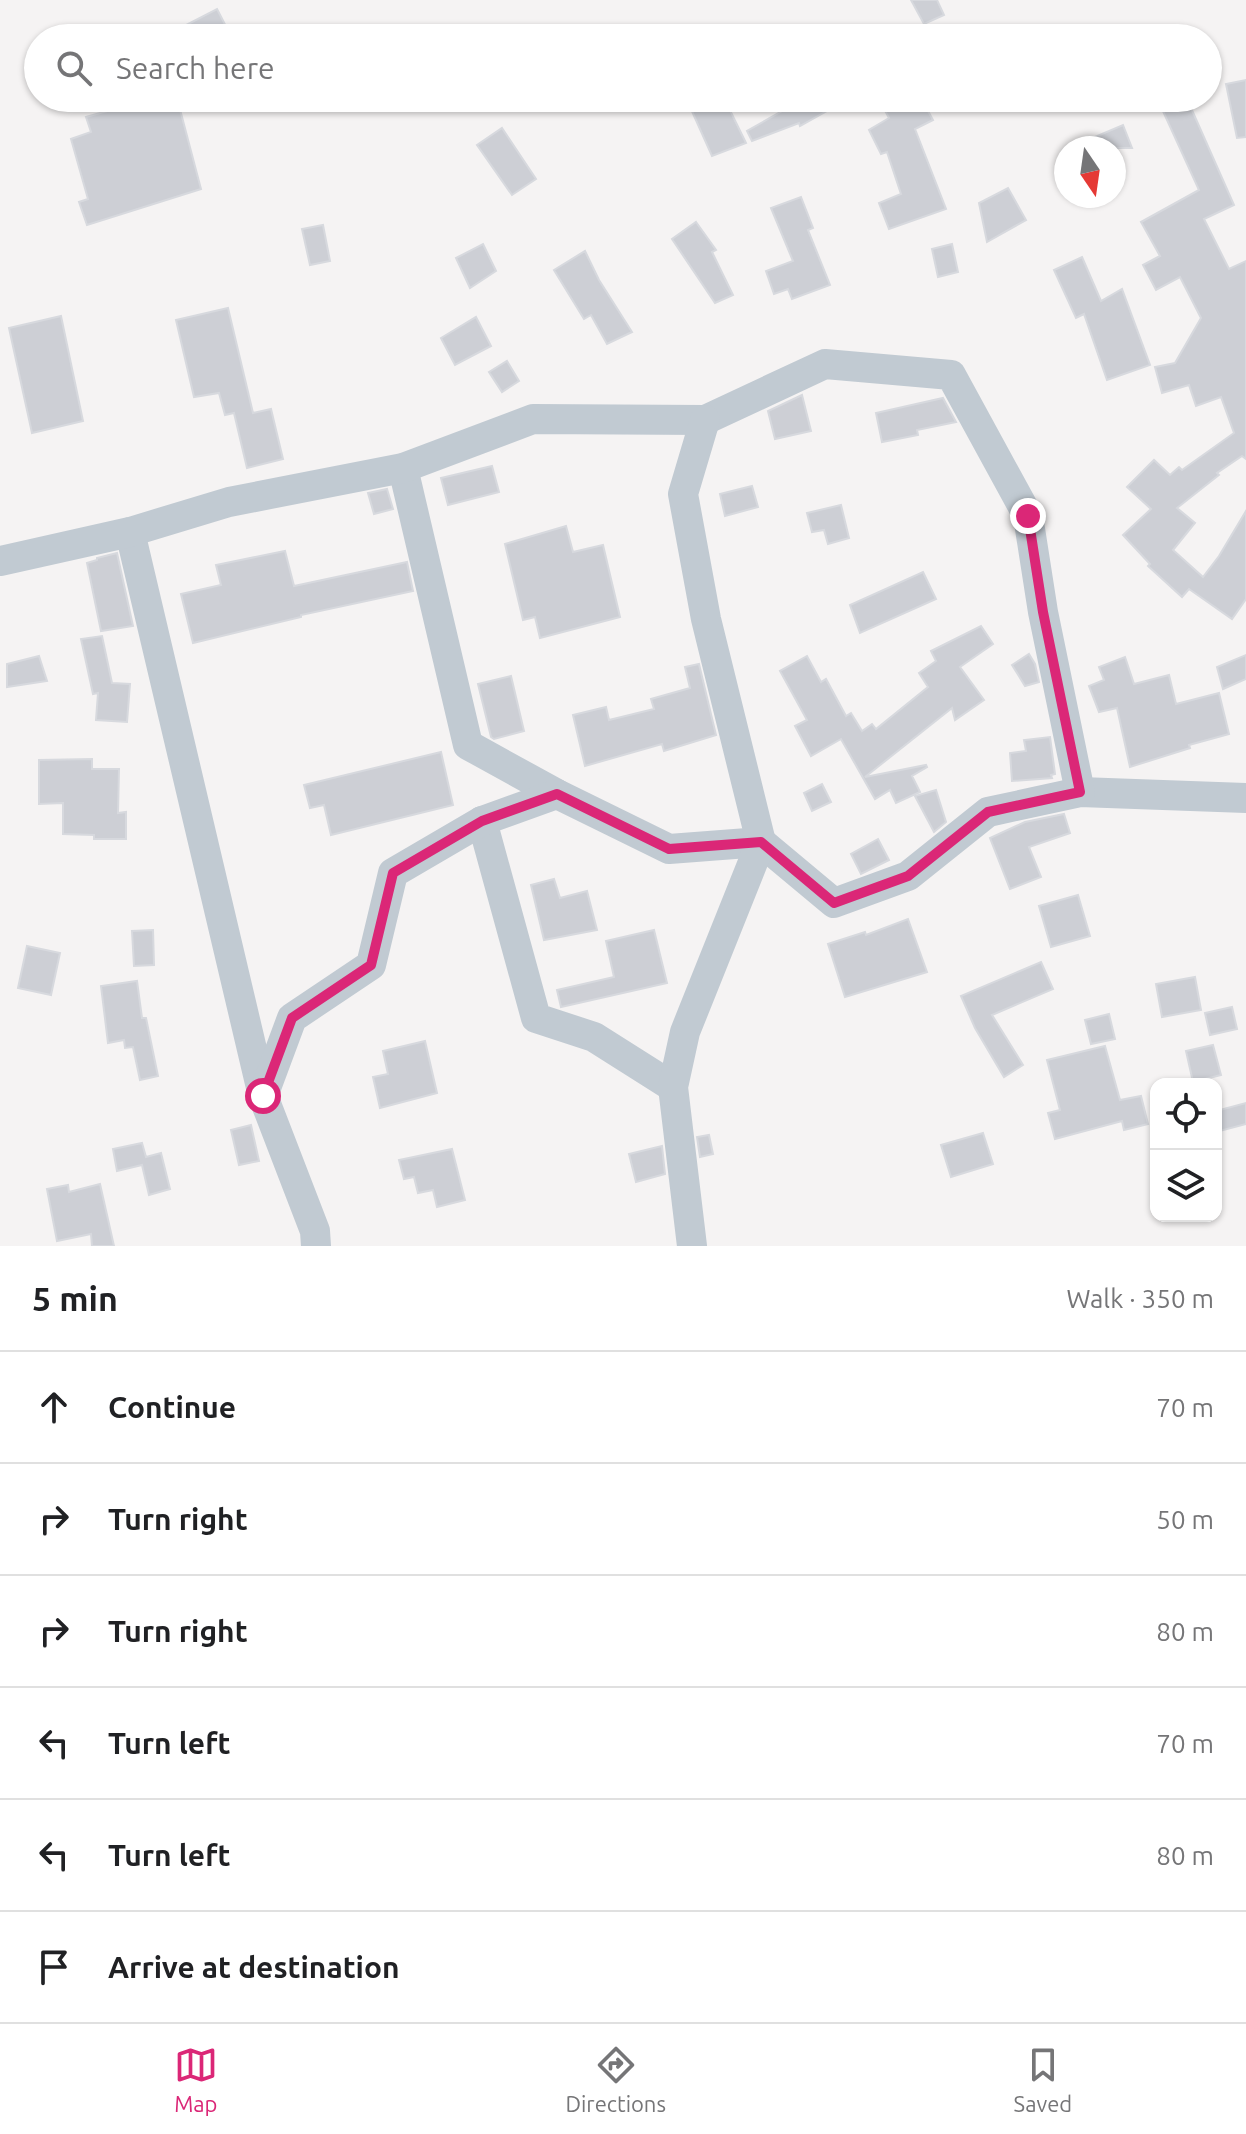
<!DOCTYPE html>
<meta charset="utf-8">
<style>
body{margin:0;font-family:Ubuntu,sans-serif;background:#f2f2f2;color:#202124}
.controls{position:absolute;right:24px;bottom:24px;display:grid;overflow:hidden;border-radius:16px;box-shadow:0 2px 6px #0004}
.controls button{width:72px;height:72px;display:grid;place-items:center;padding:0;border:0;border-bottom:2px solid #e0e0e0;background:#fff;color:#202124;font:40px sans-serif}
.compass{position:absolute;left:1054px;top:136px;width:72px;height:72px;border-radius:50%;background:#fff;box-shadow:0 2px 6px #0004;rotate:167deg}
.stop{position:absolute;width:24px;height:24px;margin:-18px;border:6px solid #db2777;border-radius:50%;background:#fff}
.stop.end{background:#db2777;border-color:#fff;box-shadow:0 2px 8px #0008}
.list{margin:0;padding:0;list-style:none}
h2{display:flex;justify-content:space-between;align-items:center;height:104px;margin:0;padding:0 32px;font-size:34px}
h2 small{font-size:26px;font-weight:400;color:#757577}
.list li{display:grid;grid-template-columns:52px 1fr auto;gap:24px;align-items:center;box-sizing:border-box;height:112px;padding:0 32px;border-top:2px solid #e0e0e0}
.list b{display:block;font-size:30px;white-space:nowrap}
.list em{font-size:26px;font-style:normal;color:#757577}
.icon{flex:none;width:44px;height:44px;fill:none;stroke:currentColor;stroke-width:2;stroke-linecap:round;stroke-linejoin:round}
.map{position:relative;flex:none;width:1246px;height:1246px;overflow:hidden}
.search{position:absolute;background:#fff;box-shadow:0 2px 6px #0004;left:24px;right:24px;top:24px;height:88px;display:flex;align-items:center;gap:20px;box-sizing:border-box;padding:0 28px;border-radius:44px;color:#757577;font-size:30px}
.sheet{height:776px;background:#fff}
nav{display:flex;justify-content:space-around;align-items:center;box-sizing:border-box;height:112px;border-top:2px solid #e0e0e0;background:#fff;font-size:22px;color:#757577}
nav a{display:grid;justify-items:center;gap:4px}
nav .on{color:#db2777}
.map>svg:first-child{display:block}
</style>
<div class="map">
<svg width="1246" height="1246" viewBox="0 0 1246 1246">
<rect width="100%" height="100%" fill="#f5f3f3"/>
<g fill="#cdcfd5" stroke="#d7d9de" stroke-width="2">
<path d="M911,0H937L944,15L924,24Z"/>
<path d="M217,9L232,38H161Z"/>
<path d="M1246,80V137L1237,138L1226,84Z"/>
<path d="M153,98H177L201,189L87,225L79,202L88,199L71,139L91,132L86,117Z"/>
<path d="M686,98H724L746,143L712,156Z"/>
<path d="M805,98H850L800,126L799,123L752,141L747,131Z"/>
<path d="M895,98H921L933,120L915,129L946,209L889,229L879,203L901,194L887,152L881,154L869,130L889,118L882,105Z"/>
<path d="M1180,101H1188L1234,205L1204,219L1229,269L1246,261V459L1242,456L1217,473L1219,475L1177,508L1195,523L1173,550L1203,577L1219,556L1246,511V599L1232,619L1189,589L1182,597L1148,566L1150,564L1123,535L1151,509L1127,487L1154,460L1170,475L1179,467L1182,470L1234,433L1221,397L1196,406L1189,385L1162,393L1155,367L1175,363L1201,318L1180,277L1156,290L1143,265L1160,256L1141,222L1199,190L1162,109Z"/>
<path d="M1123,125L1132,148H1069Z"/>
<path d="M502,128L536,179L512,195L477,145Z"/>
<path d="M1008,188L1026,220L987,242L979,203Z"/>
<path d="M801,197L813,228L808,230L830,285L792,299L788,289L774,294L766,271L793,261L771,208Z"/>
<path d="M696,222L716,250L712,252L733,295L715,303L672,239Z"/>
<path d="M323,225L330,261L310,265L302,229Z"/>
<path d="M483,244L496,271L470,288L456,258Z"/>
<path d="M952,244L958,272L938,277L932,249Z"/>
<path d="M585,251L599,280L632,332L607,344L591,315L584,319L554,270Z"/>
<path d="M1082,257L1101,301L1122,289L1150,365L1107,380L1084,314L1076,318L1054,270Z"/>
<path d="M228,308L253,413L271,409L283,459L247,468L234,413L225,415L219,393L194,397L176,320Z"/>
<path d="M61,316L83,421L32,433L9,328Z"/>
<path d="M476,317L491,346L455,365L441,338Z"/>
<path d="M507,361L519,381L502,392L489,372Z"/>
<path d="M802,395L811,431L775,439L768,411Z"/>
<path d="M943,398L956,422L917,430L918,435L882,442L876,413Z"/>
<path d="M492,466L499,492L448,505L441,478Z"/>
<path d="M752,486L758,507L725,516L720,494Z"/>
<path d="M387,489L393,509L374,514L368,493Z"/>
<path d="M841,505L849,538L828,544L824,530L812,532L807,513Z"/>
<path d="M566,526L573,552L603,545L620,617L540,638L535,617L523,620L505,544Z"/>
<path d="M285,551L294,586L407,562L413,591L301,615V617L193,643L181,594L221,585L216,565Z"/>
<path d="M117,553L133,626L101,631L87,563L97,560V558Z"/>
<path d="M923,572L936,599L860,633L850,605Z"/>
<path d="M981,626L993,644L960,667L984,700L955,720L952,708L865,777L926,765L927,767L912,776L920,792L896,803L890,790L875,799L841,739L811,756L795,726L807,720L780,671L807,656L821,682L826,679L846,716L851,713L862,731L872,724L876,729L928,687L919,673L936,661L931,651Z"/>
<path d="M102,636L112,683L130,684L127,722L96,720L98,693L93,694L81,639Z"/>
<path d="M1029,654L1035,664L1039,682L1025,686L1012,665Z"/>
<path d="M1246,655V679L1223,689L1217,667Z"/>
<path d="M39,656L47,681L7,687V664Z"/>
<path d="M1125,657L1134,684L1169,675L1176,704L1219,693L1229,734L1189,745L1190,748L1130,767L1117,708L1099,712L1089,686L1104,680L1099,667Z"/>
<path d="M699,664L716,735L664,751L662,744L585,766L573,715L606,707L609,720L654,709L651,699L690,688L685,667Z"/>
<path d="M511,676L524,731L494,739L491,737L478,684Z"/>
<path d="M1050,737L1055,774L1051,775L1052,778L1012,781L1010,753L1026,751L1024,740Z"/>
<path d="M441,752L453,805L331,835L324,805L310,808L304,785Z"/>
<path d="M92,759V769H119L118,813L126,812V839H94V835L63,834V803L39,804V760Z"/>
<path d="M822,784L831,802L812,811L804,793Z"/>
<path d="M936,790L946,822L934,832L915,796Z"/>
<path d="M1064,814L1070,833L1029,847L1041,877L1010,889L990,838L1025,822Z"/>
<path d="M878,839L889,860L861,874L851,854Z"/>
<path d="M554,879L560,898L587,891L597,930L544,940L531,885Z"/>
<path d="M1078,895L1090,936L1051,947L1039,906Z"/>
<path d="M908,919L927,972L845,997L828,944L865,932L866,935Z"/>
<path d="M153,930L154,965L134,966L132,931Z"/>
<path d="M654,930L667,983L561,1007L557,990L614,977L606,941Z"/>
<path d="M27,946L60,953L51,995L18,988Z"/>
<path d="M1041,962L1053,989L992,1015L1023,1065L1004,1077L975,1028L961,996Z"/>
<path d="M1195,977L1201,1010L1162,1017L1156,984Z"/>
<path d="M137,981L142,1018H146L158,1076L140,1080L133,1047L125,1048L124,1040L108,1043L101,986Z"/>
<path d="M1232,1007L1237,1029L1210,1035L1205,1013Z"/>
<path d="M1109,1014L1115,1039L1091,1044L1085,1020Z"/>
<path d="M425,1041L437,1093L380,1108L373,1077L388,1074L383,1051Z"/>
<path d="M1213,1045L1221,1075L1193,1082L1186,1051Z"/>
<path d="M1105,1046L1120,1100L1141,1096L1148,1124L1124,1130L1122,1121L1055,1139L1048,1113L1060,1110L1047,1060Z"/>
<path d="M1246,1103V1124L1216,1132V1111Z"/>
<path d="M251,1125L259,1161L239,1165L231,1130Z"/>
<path d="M983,1133L993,1164L951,1177L941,1145Z"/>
<path d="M709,1135L713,1154L700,1157L697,1137Z"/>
<path d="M142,1143L146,1157L161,1153L170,1189L149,1195L142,1165L117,1171L113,1149Z"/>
<path d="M662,1146L665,1174L636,1182L629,1154Z"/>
<path d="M452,1149L465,1200L437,1207L433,1190L418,1193L414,1177L404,1179L399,1160Z"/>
<path d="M100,1184L114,1246H92L91,1234L57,1241L47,1189L68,1185L69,1192Z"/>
</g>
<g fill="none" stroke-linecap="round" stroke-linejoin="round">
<g stroke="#c1cad2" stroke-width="30">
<path d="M403,468L468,745L557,794L669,849L761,842L834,903L908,876L988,812L1080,792L1246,798"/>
<path d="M130,532L263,1096"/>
<path d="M0,561L130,532L229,502L403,468L533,419L705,420L825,364L951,375L1028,516L1043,612L1080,792"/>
<path d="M482,821L536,1018L594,1037L673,1087"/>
<path d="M316,1246L315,1231L263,1096L292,1018L371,965L393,873L482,821L557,794"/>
<path d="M692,1246L673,1087L685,1032L761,842L706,619L683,494L705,420"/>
</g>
</g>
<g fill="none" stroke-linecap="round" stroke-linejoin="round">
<path stroke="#db2777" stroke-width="10" d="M263,1096L292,1018L371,965L393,873L482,821L557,794L669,849L761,842L834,903L908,876L988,812L1080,792L1043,612L1028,516"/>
</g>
</svg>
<div class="controls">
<button><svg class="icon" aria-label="locate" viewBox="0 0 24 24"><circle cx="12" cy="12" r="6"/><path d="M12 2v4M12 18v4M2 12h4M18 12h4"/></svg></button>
<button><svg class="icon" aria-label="layers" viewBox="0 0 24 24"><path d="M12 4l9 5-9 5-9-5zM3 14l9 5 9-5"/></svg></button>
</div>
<svg class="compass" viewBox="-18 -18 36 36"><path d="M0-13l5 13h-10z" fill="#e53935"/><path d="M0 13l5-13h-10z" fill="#757577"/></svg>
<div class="stop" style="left:263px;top:1096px"></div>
<div class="stop end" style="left:1028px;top:516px"></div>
<div class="search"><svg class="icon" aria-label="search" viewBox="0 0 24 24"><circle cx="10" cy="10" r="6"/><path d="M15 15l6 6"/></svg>Search here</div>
</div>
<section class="sheet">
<h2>5 min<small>Walk · 350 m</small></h2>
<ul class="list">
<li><svg class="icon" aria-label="ahead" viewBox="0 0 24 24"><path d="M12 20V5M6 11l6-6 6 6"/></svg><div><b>Continue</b></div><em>70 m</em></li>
<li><svg class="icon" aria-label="right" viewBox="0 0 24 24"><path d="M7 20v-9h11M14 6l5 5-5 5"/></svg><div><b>Turn right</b></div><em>50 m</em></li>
<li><svg class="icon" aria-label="right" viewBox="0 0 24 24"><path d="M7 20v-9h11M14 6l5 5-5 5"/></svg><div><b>Turn right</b></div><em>80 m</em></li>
<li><svg class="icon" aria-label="left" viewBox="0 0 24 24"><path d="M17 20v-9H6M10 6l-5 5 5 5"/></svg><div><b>Turn left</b></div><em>70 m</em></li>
<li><svg class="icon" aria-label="left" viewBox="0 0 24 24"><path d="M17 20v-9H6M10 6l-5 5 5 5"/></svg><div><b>Turn left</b></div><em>80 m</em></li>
<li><svg class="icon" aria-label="arrive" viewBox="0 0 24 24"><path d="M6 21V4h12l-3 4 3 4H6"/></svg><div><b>Arrive at destination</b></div></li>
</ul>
</section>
<nav>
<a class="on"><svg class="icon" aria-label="map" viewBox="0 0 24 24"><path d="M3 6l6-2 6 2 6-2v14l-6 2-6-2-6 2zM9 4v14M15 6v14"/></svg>Map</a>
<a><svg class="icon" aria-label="directions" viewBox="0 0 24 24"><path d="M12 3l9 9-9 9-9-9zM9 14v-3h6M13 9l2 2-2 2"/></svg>Directions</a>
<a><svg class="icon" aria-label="saved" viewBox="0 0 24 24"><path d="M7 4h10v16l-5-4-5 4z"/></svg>Saved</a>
</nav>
